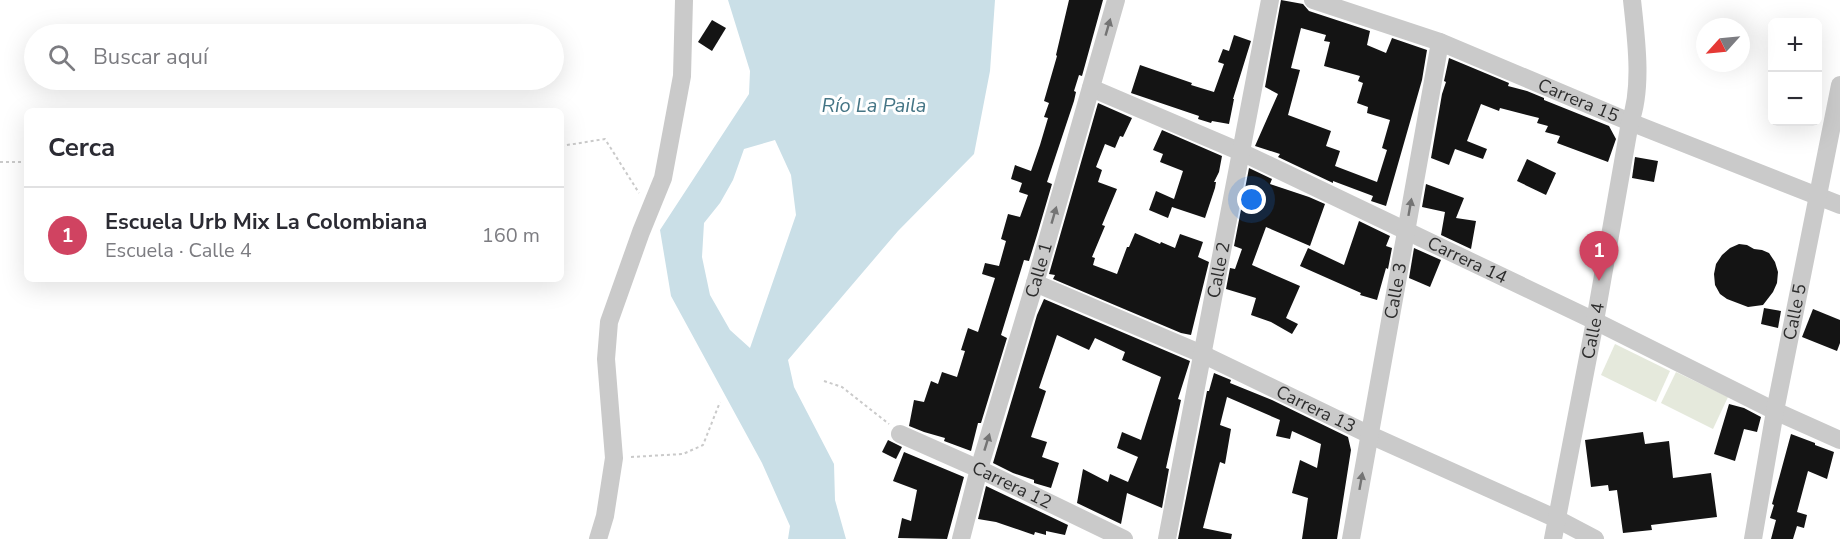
<!DOCTYPE html>
<html lang="es">
<meta charset="utf-8">
<style>
body{margin:0;font-family:"Nunito Sans",sans-serif;background:#f7f7f7;color:#2b2b33}
.controls{position:absolute;right:18px;top:18px;display:grid;overflow:hidden;border-radius:9px;box-shadow:0 6px 24px #0002}
.controls button{width:54px;height:54px;display:grid;place-items:center;padding:0;border:0;border-bottom:2px solid #e1e1e2;background:#fff;color:#2b2b33;font:30px sans-serif}
.compass{position:absolute;left:1696px;top:18px;width:54px;height:54px;border-radius:50%;background:#fff;box-shadow:0 6px 24px #0002;rotate:243deg}
.you{position:absolute;left:1252px;top:200px;width:21px;height:21px;margin:-15px;border:4px solid #fff;border-radius:50%;background:#1a73e8;box-shadow:0 0 0 9px #1a73e833}
.badge{display:grid;place-items:center;width:39px;height:39px;border-radius:50%;background:#d04361;color:#fff;font-size:20px;font-weight:700}
.pin{position:absolute;translate:-50% -50px;filter:drop-shadow(0 2px 3px #0008)}
.pin::after{content:'';position:absolute;top:32px;width:21px;height:18px;background:inherit;clip-path:polygon(0 0,100% 0,50% 100%)}
.list{margin:0;padding:0;list-style:none}
h2{display:flex;justify-content:space-between;align-items:center;height:78px;margin:0;padding:0 24px;font-size:26px}
h2 small{font-size:20px;font-weight:400;color:#7c7c81}
.list li{display:grid;grid-template-columns:39px 1fr auto;gap:18px;align-items:center;box-sizing:border-box;height:96px;padding:0 24px;border-top:2px solid #e1e1e2}
.list b{display:block;font-size:22px;white-space:nowrap}
.list p{margin:0;font-size:20px;white-space:nowrap;color:#7c7c81}
.list em{font-size:20px;font-style:normal;color:#7c7c81}
.icon{flex:none;width:33px;height:33px;fill:none;stroke:currentColor;stroke-width:2;stroke-linecap:round;stroke-linejoin:round}
.map{position:relative;flex:none;width:1840px;height:539px;overflow:hidden}
.search{position:absolute;background:#fff;box-shadow:0 6px 24px #0002;left:24px;top:24px;width:540px;height:66px;display:flex;align-items:center;gap:15px;box-sizing:border-box;padding:0 21px;border-radius:33px;color:#7c7c81;font-size:22px}
.panel{position:absolute;background:#fff;box-shadow:0 6px 24px #0002;left:24px;top:108px;width:540px;height:174px;border-radius:9px}
.map>svg:first-child{display:block}
</style>
<div class="map">
<svg width="1840" height="539" viewBox="0 0 1840 539">
<rect width="100%" height="100%" fill="#fff"/>
<g fill="#e5e9dc">
<path d="M1615,344L1670,371L1656,402L1601,375Z"/>
<path d="M1676,372L1728,397L1713,429L1661,403Z"/>
</g>
<path fill="#cadfe7" fill-rule="evenodd" d="M728,0H995L990,71L974,154L898,231L788,360L794,387L834,464L835,500L846,539H788L790,526L762,463L671,296L660,230L749,94L750,71ZM775,140L791,175L796,215L750,348L730,330L710,295L702,257L704,223L720,203L733,180L744,149Z"/>
<g fill="#141414" fill-rule="evenodd">
<path d="M1069,0H1103L1082,76L1079,75L1074,91L1076,92L1074,101L1047,182L1052,184L1037,235L1029,261L1024,260L1001,335L1007,338L981,423H978L971,451L944,441L945,438L924,432L909,426L914,400L924,402L931,381L938,384L942,372L957,377L965,351L961,350L968,328L978,332L995,278L982,274L985,263L999,266L1006,241L1001,239L1008,214L1020,217L1028,195L1019,192L1022,183L1011,179L1015,165L1031,171L1040,145L1048,118L1044,117L1049,103L1044,101L1057,56L1056,55Z"/>
<path d="M1281,0L1303,4L1309,11L1370,31L1367,45L1386,53L1392,38L1427,50L1422,80L1386,206L1371,201L1373,196L1333,181V183L1278,157L1280,154L1255,146L1278,94L1265,87ZM1301,28L1326,35L1324,41L1330,42L1324,66L1360,76L1358,81L1363,83L1357,103L1368,107L1367,113L1390,120L1382,148L1387,150L1377,182L1335,166L1340,151L1326,146L1331,131L1288,115L1300,70L1291,68Z"/>
<path d="M712,20L726,28L712,51L698,42Z"/>
<path d="M1234,35L1251,41L1233,99H1234L1229,124L1212,121L1211,123L1198,119L1199,116L1131,93L1140,65L1192,83L1191,85L1214,92L1224,64L1218,62L1223,49L1229,51Z"/>
<path d="M1449,58L1509,83L1508,86L1527,91L1544,98V100L1609,126L1616,139L1608,162L1557,143L1560,136L1545,132L1548,126L1537,123L1539,118L1500,108L1499,111L1481,104L1467,141L1487,149L1483,159L1455,149L1449,165L1431,158L1442,94L1446,82L1444,81Z"/>
<path d="M1098,103L1132,118L1123,137L1120,136L1115,148L1105,144L1096,167L1102,170L1098,182L1117,189L1102,225L1105,226L1092,257L1095,258L1093,265L1117,274L1127,247H1129L1135,233L1160,244L1161,242L1175,248L1180,234L1203,242L1198,257L1209,262L1191,335L1181,333L1053,279L1055,275L1049,274Z"/>
<path d="M1162,130L1222,156L1219,172L1214,182H1216L1215,188L1205,218L1172,207L1168,218L1149,210L1156,191L1174,199L1183,171L1160,162L1163,154L1153,150Z"/>
<path d="M1635,157L1658,161L1654,182L1632,178Z"/>
<path d="M1527,159L1556,173L1546,195L1517,181Z"/>
<path d="M1249,168L1272,179L1270,184L1309,197L1325,204L1310,246L1266,227L1252,265L1300,286L1286,318L1298,324L1292,334L1271,322L1251,315L1256,298L1226,289L1230,268L1235,269L1242,249L1234,246Z"/>
<path d="M1426,184L1464,198L1456,218L1476,221L1471,249L1441,235L1445,212L1422,207Z"/>
<path d="M1359,221L1390,236L1386,246L1392,248L1388,269L1386,268L1377,300L1360,295L1361,293L1300,266L1308,248L1344,265Z"/>
<path d="M1739,244L1747,245L1754,249L1762,250L1769,253L1775,262L1778,272L1777,283L1773,292L1763,305L1748,307L1727,299L1720,294L1715,285L1714,274L1716,264L1722,255L1730,248Z"/>
<path d="M1414,248L1441,260L1430,287L1409,278Z"/>
<path d="M1044,299L1190,361L1178,399L1181,400L1166,468L1169,469L1162,508L1127,493L1121,524L1077,503L1083,469L1108,482L1110,474L1128,482L1138,457L1117,448L1122,432L1141,440L1161,377L1122,360L1125,352L1095,338L1089,350L1057,335L1039,388L1046,391L1031,437L1047,442L1042,457L1059,463L1051,488L1034,483V480L1013,473L993,463L1037,315Z"/>
<path d="M1764,308L1781,311L1778,328L1761,324Z"/>
<path d="M1813,309L1840,320V343L1837,351L1802,337Z"/>
<path d="M1214,373L1231,380L1230,383L1272,400L1348,437L1351,450L1337,539H1302L1308,498L1292,493L1300,460L1317,468L1321,444L1292,431L1290,439L1276,436L1280,420L1227,397L1220,425L1231,429L1225,464L1220,462L1203,528L1232,534L1231,539H1178L1207,391H1209Z"/>
<path d="M1729,404L1744,408L1761,417L1757,432L1744,429L1735,461L1714,454Z"/>
<path d="M1643,432L1645,444L1669,441L1673,478L1711,473L1717,517L1651,525L1652,530L1623,533L1617,490L1609,491L1608,485L1591,487L1585,440Z"/>
<path d="M1791,434L1815,443V445L1834,452L1827,479L1808,471L1797,512L1807,515L1804,528L1797,526L1793,539H1771L1776,520L1770,518L1774,505L1772,504Z"/>
<path d="M888,440L902,447L896,459L882,452Z"/>
<path d="M904,452L964,477L947,539L898,538L902,518L911,521L917,490L893,481Z"/>
<path d="M986,486L1068,525L1065,535L1046,531V535L1035,532L1034,535L996,522L978,519Z"/>
</g>
<g fill="none" stroke-linecap="round" stroke-linejoin="round">
<g stroke="#cacaca" stroke-width="2" stroke-dasharray="3 3" stroke-linecap="butt">
<path d="M561,146L605,139L639,193"/>
<path d="M0,162H27"/>
<path d="M824,381L842,387L889,424"/>
<path d="M631,457L683,454L703,445L720,402"/>
</g>
<g stroke="#cacaca" stroke-width="18">
<path id="s1" d="M1313,0L1440,42L1630,122L1840,205"/>
<path id="s2" d="M1091,88L1241,152L1595,321L1775,411L1840,440"/>
<path id="s3" d="M1035,283L1202,354L1370,435L1557,519L1595,539"/>
<path id="s4" d="M900,434L979,469L1124,539"/>
<path d="M598,539L605,516L614,458L606,359L609,322L641,232L663,178L682,76L684,0"/>
<path id="s5" d="M961,539L979,469L1035,283L1116,0"/>
<path id="s6" d="M1167,539L1270,0"/>
<path id="s7" d="M1351,539L1440,42"/>
<path id="s8" d="M1553,539L1595,321L1630,122C1643,88 1636,37 1632,0"/>
<path id="s9" d="M1753,539L1775,411L1840,85"/>
</g>
</g>
<defs><path id="oneway-solid" d="M-6-.8H1V-3.2L6.5 0L1 3.2V.8H-6Z" transform="scale(1.5)"/></defs>
<g fill="#747474">
<use href="#oneway-solid" transform="translate(1108 27) rotate(-74)"/>
<use href="#oneway-solid" transform="translate(1410 207) rotate(-80)"/>
<use href="#oneway-solid" transform="translate(1054 215) rotate(-74)"/>
<use href="#oneway-solid" transform="translate(987 442) rotate(-73)"/>
<use href="#oneway-solid" transform="translate(1361 481) rotate(-80)"/>
</g>
<g text-anchor="middle" stroke-width="6" stroke-linejoin="round" paint-order="stroke">
<g font-size="18" fill="#2d2d2d" stroke="#fff">
<text dy="6" stroke="none"><textPath href="#s1" startOffset="284">Carrera 15</textPath></text>
<text dy="6" stroke="none"><textPath href="#s2" startOffset="414">Carrera 14</textPath></text>
<text dy="6" stroke="none"><textPath href="#s6" startOffset="274">Calle 2</textPath></text>
<text dy="6" stroke="none"><textPath href="#s5" startOffset="280">Calle 1</textPath></text>
<text dy="6" stroke="none"><textPath href="#s7" startOffset="252">Calle 3</textPath></text>
<text dy="6" stroke="none"><textPath href="#s9" startOffset="231">Calle 5</textPath></text>
<text dy="6" stroke="none"><textPath href="#s8" startOffset="212">Calle 4</textPath></text>
<text dy="6" stroke="none"><textPath href="#s3" startOffset="308">Carrera 13</textPath></text>
<text dy="6" stroke="none"><textPath href="#s4" startOffset="123">Carrera 12</textPath></text>
</g>
<g font-size="20" font-style="italic" fill="#457585" stroke="#fff">
<text x="874" y="112">Río La Paila</text>
</g>
</g>
</svg>
<div class="controls">
<button>+</button>
<button>−</button>
</div>
<svg class="compass" viewBox="-18 -18 36 36"><path d="M0-13l5 13h-10z" fill="#e53935"/><path d="M0 13l5-13h-10z" fill="#7c7c81"/></svg>
<div class="you"></div>
<div class="pin badge" style="left:1599px;top:281px">1</div>
<div class="search"><svg class="icon" aria-label="search" viewBox="0 0 24 24"><circle cx="10" cy="10" r="6"/><path d="M15 15l6 6"/></svg>Buscar aquí</div>
<section class="panel">
<h2>Cerca<small></small></h2>
<ul class="list">
<li><span class="badge">1</span><div><b>Escuela Urb Mix La Colombiana</b><p>Escuela · Calle 4</p></div><em>160 m</em></li>
</ul>
</section>
</div>
